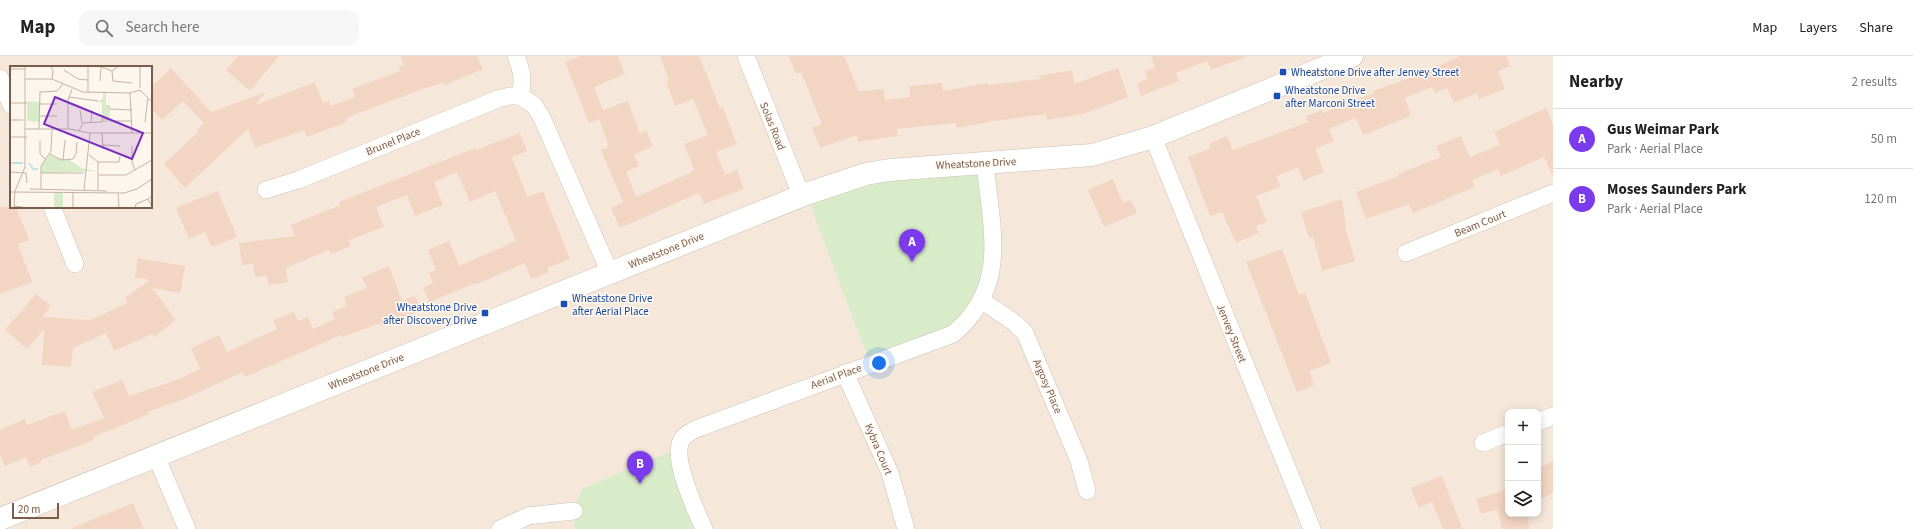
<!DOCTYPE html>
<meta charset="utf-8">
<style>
body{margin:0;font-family:"Source Sans 3",sans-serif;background:#f6f6f6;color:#222}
.controls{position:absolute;right:12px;bottom:12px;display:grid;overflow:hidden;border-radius:8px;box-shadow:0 2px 10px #0003}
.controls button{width:36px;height:36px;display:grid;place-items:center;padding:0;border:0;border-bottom:1px solid #e0e0e0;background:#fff;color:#222;font:20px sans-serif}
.scale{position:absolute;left:12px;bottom:10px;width:47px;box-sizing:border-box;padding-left:4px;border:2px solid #7a5c4d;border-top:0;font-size:11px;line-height:14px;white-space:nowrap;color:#7a5c4d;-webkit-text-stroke:3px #fffaf3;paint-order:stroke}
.you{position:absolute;left:879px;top:307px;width:14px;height:14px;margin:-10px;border:3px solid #fff;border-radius:50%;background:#1a73e8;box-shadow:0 0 0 6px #1a73e833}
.badge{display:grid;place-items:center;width:26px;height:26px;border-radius:50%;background:#7c3aed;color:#fff;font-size:13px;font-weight:700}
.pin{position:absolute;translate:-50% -33px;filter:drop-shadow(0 1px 2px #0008)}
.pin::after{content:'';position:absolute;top:21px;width:14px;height:12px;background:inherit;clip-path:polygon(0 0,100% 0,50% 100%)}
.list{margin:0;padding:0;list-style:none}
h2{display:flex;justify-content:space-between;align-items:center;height:52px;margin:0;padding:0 16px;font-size:17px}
h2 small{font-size:13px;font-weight:400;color:#767676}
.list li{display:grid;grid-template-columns:26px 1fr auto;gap:12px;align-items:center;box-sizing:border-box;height:60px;padding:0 16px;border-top:1px solid #e0e0e0}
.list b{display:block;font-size:15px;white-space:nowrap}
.list p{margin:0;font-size:13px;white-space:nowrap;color:#767676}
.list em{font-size:13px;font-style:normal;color:#767676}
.icon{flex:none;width:22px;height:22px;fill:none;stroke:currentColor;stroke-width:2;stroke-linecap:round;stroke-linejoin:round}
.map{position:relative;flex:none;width:1553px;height:473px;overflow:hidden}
header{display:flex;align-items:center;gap:24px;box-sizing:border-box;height:56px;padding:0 20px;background:#fff;border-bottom:1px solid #e0e0e0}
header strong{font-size:19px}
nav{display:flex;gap:22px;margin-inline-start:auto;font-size:14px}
.search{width:280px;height:36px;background:#f6f6f6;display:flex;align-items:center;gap:10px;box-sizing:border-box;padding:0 14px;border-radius:12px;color:#767676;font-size:15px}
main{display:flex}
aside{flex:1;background:#fff}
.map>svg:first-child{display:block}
</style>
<header>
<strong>Map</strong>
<div class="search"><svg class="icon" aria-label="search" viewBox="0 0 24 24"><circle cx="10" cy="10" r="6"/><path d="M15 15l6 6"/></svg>Search here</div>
<nav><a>Map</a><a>Layers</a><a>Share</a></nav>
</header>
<main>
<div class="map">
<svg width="1553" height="473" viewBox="0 0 1553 473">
<rect width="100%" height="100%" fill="#fdf6ec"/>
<path fill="#f5e8da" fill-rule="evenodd" d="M0,0H1553V473H704L574,455L575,473H0ZM11,11H151V151H11ZM1508,356H1538V458H1508Z"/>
<g fill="#d8ecc9">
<path d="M985,107L994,198L964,269L870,307L806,138Z"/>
<path d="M679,392L704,473H575L574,455L582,433Z"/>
</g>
<g fill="#f3d5c3">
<path d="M238,0H279L250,35L226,14Z"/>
<path d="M400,0H477L483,13L445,29L444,26L415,36L346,62L347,66L307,81L304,74L255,92L248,73L185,132L164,108L198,76L197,74L204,67L183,45L162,64L151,52V31L171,12L211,56L266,36L255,49L315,26L323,47L329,44L331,50L355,41L352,33L400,15L399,11L404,9Z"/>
<path d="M580,0H618L625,18L594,31L603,54L628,45L640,78L646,75L653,90L634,99L639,110L626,116L636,141L692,116L691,115L694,114L684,88L708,79L693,43L675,50L666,25L669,24L660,0H699L720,52H723L737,88L716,96L725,119L737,114L744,133L704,148L699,137L620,172L611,152L623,146L601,94L609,91L599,63L589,67L565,6Z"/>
<path d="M788,0H844L859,35L884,33L885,44L910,41L909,30L942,27L943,35L987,27L988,29L1040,23L1039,20L1072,14L1074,28L1118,12L1128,41L1083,58L1047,64L1046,58L994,65L957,72L956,67L897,73L898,80L858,86L857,79L820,92L812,72L822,68L801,16L796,18Z"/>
<path d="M1151,0H1246V1L1211,14L1207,5L1176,17L1179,25L1141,40L1137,27L1148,23L1145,15L1155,12Z"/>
<path d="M1460,0H1506L1510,10L1498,15L1505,33L1479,43L1477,37L1454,47L1447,32L1435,37L1432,31L1405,42L1411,60L1363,79L1356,62L1329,73L1334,85L1315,93L1324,116L1303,125L1298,112L1276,120L1280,131L1256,140L1267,166L1256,170L1259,177L1236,187L1222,156L1210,160L1188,101L1211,92L1209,88L1227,80L1233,94L1308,66L1306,60L1322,54L1323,57L1374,37L1373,35L1418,19Z"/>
<path d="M1546,52L1553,68V121L1544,101L1501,120L1498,113L1472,124L1475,131L1413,157L1409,148L1366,163L1356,136L1399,120L1398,118L1441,101L1436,90L1461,80L1470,101L1500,89L1494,76Z"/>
<path d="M520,77L527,95L512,101L527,141L543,135L570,203L547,212L549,216L531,223L525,207L477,228L476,227L429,246L423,232L433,227L429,217L436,214L428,194L449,185L459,210L516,185L495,135L470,146L457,116L434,126L443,149L415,160L407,139L376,151L384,171L349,184L351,190L331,198L329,194L286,212L288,226L268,229L267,220L255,221L253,208L242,209L239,187L295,180L291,169L340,149L339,146L475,92L476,94Z"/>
<path d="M1113,123L1123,147L1131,144L1137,157L1104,171L1088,134Z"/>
<path d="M218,135L237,181L212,191L205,176L189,183L176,152Z"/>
<path d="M1342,143L1347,178L1355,205L1322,215L1313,181L1309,182L1301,156Z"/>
<path d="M0,151H16L29,184L18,188L32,226L0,238Z"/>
<path d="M1282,193L1299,239L1305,236L1331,307L1309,315L1314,329L1297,336L1246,206Z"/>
<path d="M138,202L185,210L180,237L152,232L176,264L154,281L152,278L114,295L106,277L73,292L71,311L42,309L44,273L27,293L5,274L36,238L51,250L42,261L90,264L128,247L125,242L150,224L135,221Z"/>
<path d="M389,210L402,245L415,240L421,254L382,270L381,267L342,281L341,279L245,321L243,316L184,343L148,356L149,358L93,381L94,384L41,404L42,406L30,411L26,401L5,410L0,398V374L25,363L27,369L65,355L72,374L104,362L92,336L122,324L129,340L179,323L200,313L191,292L219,279L227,296L277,273L273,264L294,256L298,265L308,261L313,273L335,263L332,256L347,250L344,241L367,232L362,221Z"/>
<path d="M1553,405V437L1538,444V412Z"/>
<path d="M1442,420L1457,459L1463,473H1443L1432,446L1419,452L1411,432Z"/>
<path d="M1508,433V458H1526L1530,473H1502L1497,453L1481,458L1476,443Z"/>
<path d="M133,447L144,473H70Z"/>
</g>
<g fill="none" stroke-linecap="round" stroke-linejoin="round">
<g stroke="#d1beb0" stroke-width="18">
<g id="minor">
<path d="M516,0C522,15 524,24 520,40L534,49L542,62L610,217"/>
<path d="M746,0L801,139"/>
<path d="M0,22L11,49"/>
<path d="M1153,81L1312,473"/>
<path d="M266,134L298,124L498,43L510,40H520"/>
<path d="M52,151L75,208"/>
<path d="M1406,197L1553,137"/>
<path d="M981,244L1015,267L1025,277L1079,405L1087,435"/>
<path d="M845,317L890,417L906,473"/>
<path d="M1538,366L1553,360"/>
<path d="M1483,387L1508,377"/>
<path d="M156,400L187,473"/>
<path d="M500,473L528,460L574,455"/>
<path d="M704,473C696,454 669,399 683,382C686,378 692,375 696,373L953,278C1010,231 991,172 985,107"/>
</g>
</g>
<g stroke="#d1beb0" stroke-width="23">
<path id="tertiary" d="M0,463L806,138L866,118L889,114L1092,99L1153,81L1352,0"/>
</g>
<use href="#minor" stroke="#fff" stroke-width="17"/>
<use href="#tertiary" stroke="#fff" stroke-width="22"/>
</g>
<g fill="#1a4fb4" stroke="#fffaf3" stroke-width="1.5">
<rect x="1279" y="12" width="8" height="8" rx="2"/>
<rect x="1273" y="36" width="8" height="8" rx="2"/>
<rect x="560" y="244" width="8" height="8" rx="2"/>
<rect x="481" y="253" width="8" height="8" rx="2"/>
</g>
<g text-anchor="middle" stroke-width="3" stroke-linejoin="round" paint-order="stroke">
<g font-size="11" fill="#164399" stroke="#fffaf3" text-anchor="start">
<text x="1291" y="20">Wheatstone Drive after Jenvey Street</text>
<text x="1285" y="38">Wheatstone Drive<tspan x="1285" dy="13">after Marconi Street</tspan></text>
<text x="572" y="246">Wheatstone Drive<tspan x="572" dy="13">after Aerial Place</tspan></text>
<text x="477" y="255" text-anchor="end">Wheatstone Drive<tspan x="477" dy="13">after Discovery Drive</tspan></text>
</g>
<g font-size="11" fill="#7a5c4d" stroke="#fffaf3">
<text transform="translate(773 70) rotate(68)" y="4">Solas Road</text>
<text transform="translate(393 85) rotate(-22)" y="4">Brunel Place</text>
<text transform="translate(976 107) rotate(-3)" y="4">Wheatstone Drive</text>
<text transform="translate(1480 167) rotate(-22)" y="4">Beam Court</text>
<text transform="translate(666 194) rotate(-22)" y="4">Wheatstone Drive</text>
<text transform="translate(1232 277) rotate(68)" y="4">Jenvey Street</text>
<text transform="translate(366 315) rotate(-22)" y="4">Wheatstone Drive</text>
<text transform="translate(836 320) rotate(-20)" y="4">Aerial Place</text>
<text transform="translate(1048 330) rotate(67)" y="4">Argosy Place</text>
<text transform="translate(879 393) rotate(67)" y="4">Kybra Court</text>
</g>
</g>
<g transform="translate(10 10)">
<rect width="142" height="142" fill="#fdf6ec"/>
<path d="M93,27H96V38L100,43L99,56H92V37L88,35L93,33ZM17,35L30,36L29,56L17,55ZM40,88L46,92L59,94L74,103L88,105L31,107L32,99ZM44,127H53V142H44Z" fill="#d8ecc9"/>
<path fill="none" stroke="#bfe3e8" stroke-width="2" d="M0,97H13M19,97L23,103H28"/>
<path fill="none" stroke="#c5b3a7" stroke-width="1" d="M41,0L43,5L42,13M78,0H89L102,5L109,0M130,0V22M0,3H15M54,4L68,13L78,14M102,5L103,15L122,17M15,13H42L73,26L120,27L130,24M90,15L91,1M130,24L142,36M78,26V0M120,27L122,67M59,31L88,35M0,37H17M30,38H47M98,39L100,43L122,44M70,44L72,57M30,50H47M0,54H13M100,55H122M81,56L82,44M135,56L138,32M15,63H60L80,67H142M29,63L30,26L47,25L53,18M58,63V34L62,23M69,65L73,57L92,56L93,50M92,67L93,83M0,71H17M30,75V88L35,93M93,79L110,80M122,80V96L125,104M40,88L51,94L63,93L66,88L67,76M79,89L88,96V124M53,94L55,74M88,96H109L110,90M0,106L16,107L17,117M31,107H74M89,109H116L142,94M20,123L97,125M31,123V100L41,85L42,63M74,124L80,67M0,126L114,127L127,123L142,113M108,127L109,142M142,130L138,133L142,141M4,140L20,142M4,142L5,125L15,101V0M63,142V126M125,142L126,138L138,133"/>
<path fill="#7b2cbf" fill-opacity="0.15" stroke="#7b2cbf" stroke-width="2" d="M45,31L133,67L122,93L34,58Z"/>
<rect width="142" height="142" fill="none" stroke="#7a5c4d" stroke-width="2"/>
</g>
</svg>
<div class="controls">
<button>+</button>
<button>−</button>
<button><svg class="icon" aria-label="layers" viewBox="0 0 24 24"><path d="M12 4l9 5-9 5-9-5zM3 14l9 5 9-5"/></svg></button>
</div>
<div class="scale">20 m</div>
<div class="you"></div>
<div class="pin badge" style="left:912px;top:206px">A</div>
<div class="pin badge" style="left:640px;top:428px">B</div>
</div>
<aside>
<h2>Nearby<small>2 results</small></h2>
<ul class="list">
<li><span class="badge">A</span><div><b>Gus Weimar Park</b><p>Park · Aerial Place</p></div><em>50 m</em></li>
<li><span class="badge">B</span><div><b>Moses Saunders Park</b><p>Park · Aerial Place</p></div><em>120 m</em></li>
</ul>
</aside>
</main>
